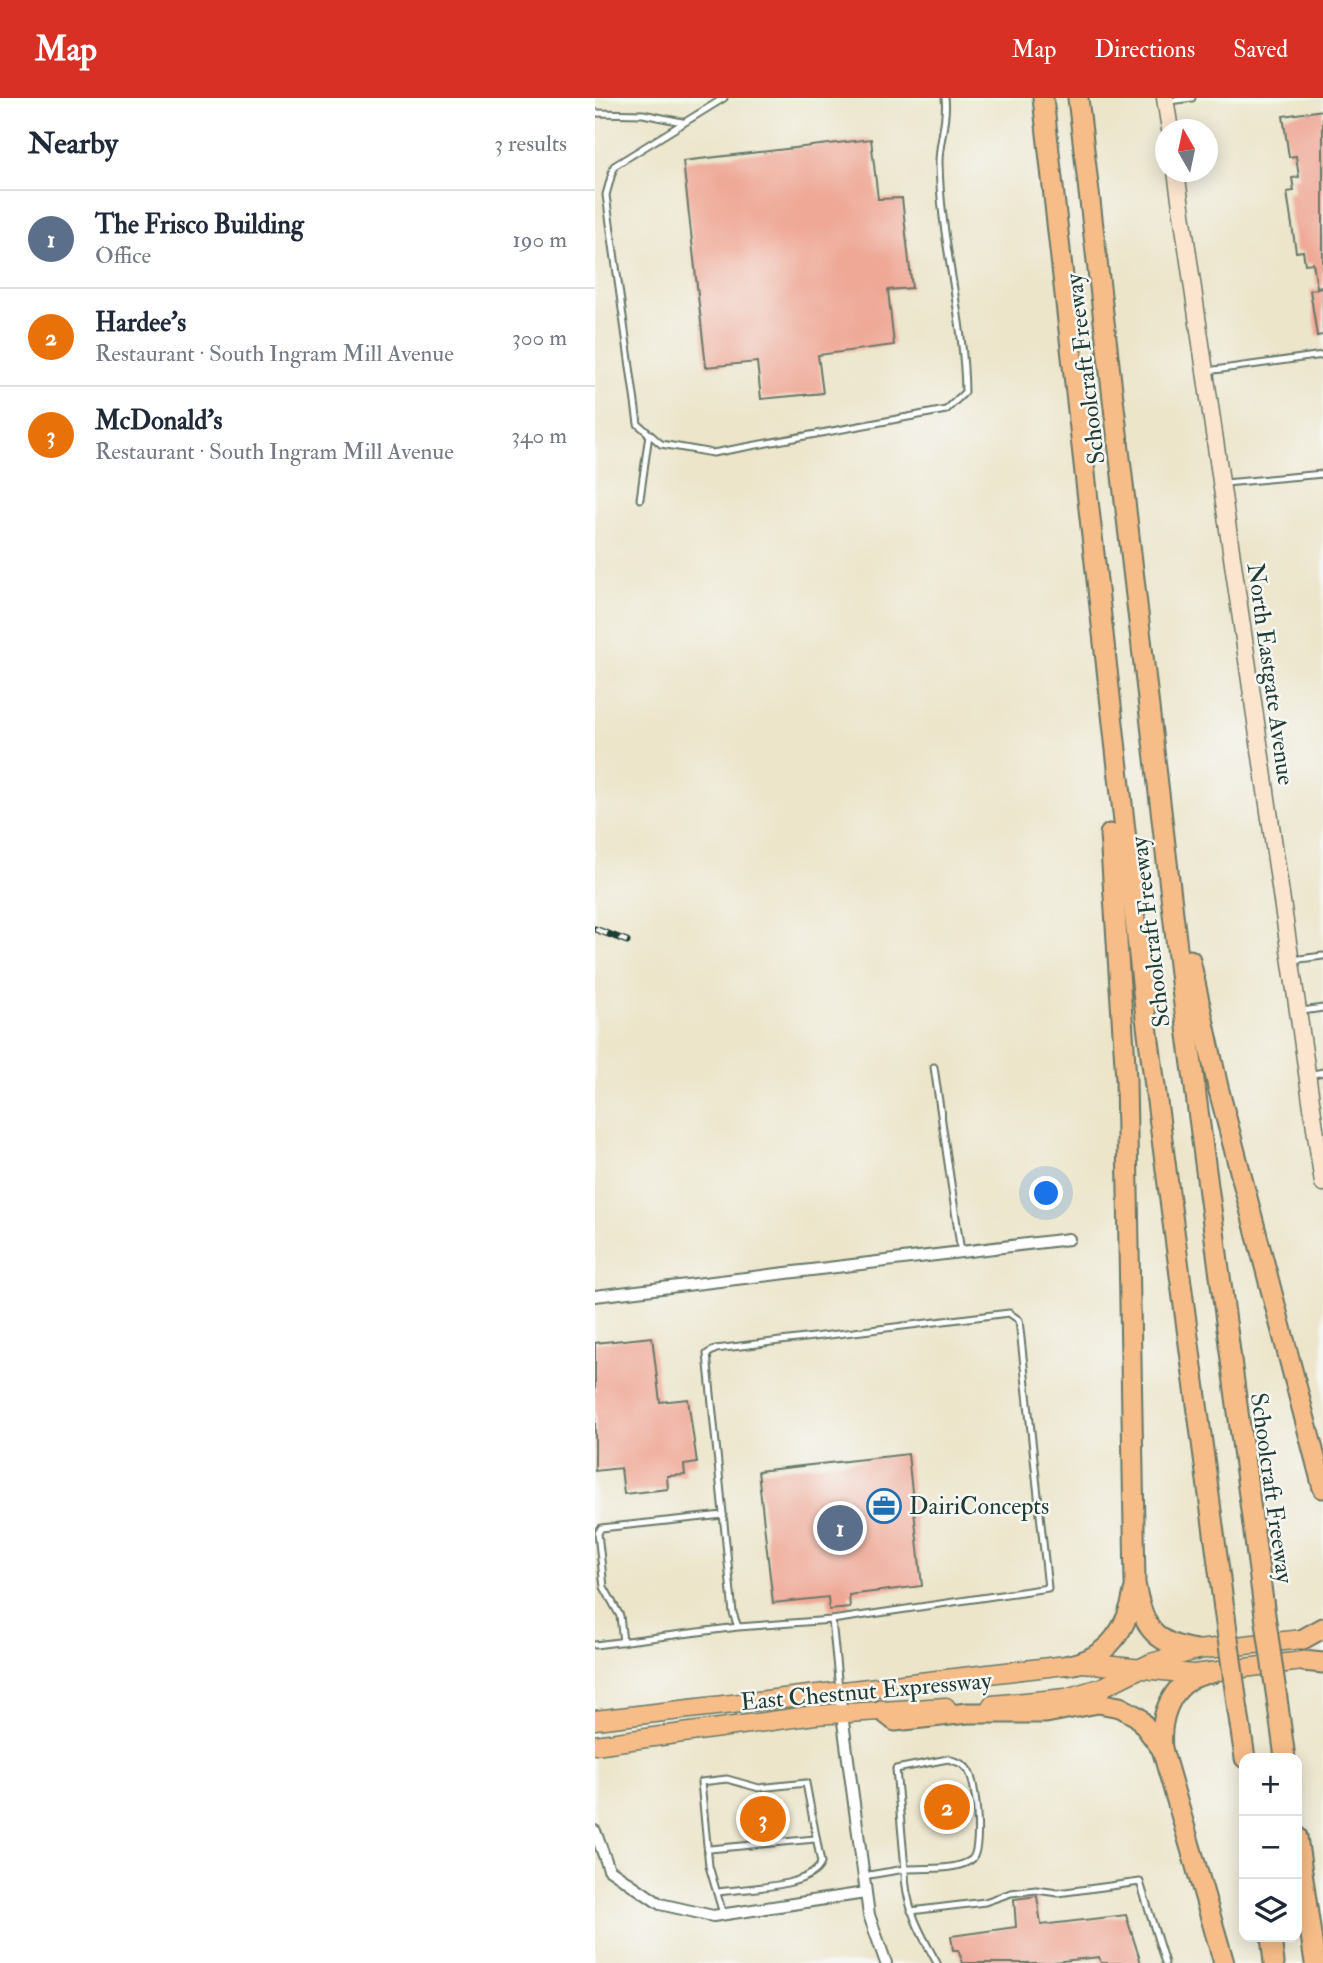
<!DOCTYPE html>
<meta charset="utf-8">
<style>
body{margin:0;font-family:"IM FELL Double Pica",serif;background:#f6f6f7;color:#1f2937}
.controls{position:absolute;right:21px;bottom:21px;display:grid;overflow:hidden;border-radius:14px;box-shadow:0 4px 18px #0003}
.controls button{width:63px;height:63px;display:grid;place-items:center;padding:0;border:0;border-bottom:2px solid #e0e1e3;background:#fff;color:#1f2937;font:35px sans-serif}
.compass{position:absolute;left:560px;top:21px;width:63px;height:63px;border-radius:50%;background:#fff;box-shadow:0 4px 18px #0003;rotate:351deg}
.you{position:absolute;left:452px;top:1096px;width:24px;height:24px;margin:-18px;border:5px solid #fff;border-radius:50%;background:#1a73e8;box-shadow:0 0 0 10px #1a73e833}
.badge{display:grid;place-items:center;width:46px;height:46px;border-radius:50%;background:#d93025;color:#fff;font-size:23px;font-weight:700}
.pin{position:absolute;translate:-50% -50%;border:4px solid #fff;box-shadow:0 2px 7px #0006}
.list{margin:0;padding:0;list-style:none}
h2{display:flex;justify-content:space-between;align-items:center;height:91px;margin:0;padding:0 28px;font-size:30px}
h2 small{font-size:23px;font-weight:400;color:#747a83}
.list li{display:grid;grid-template-columns:46px 1fr auto;gap:21px;align-items:center;box-sizing:border-box;height:98px;padding:0 28px;border-top:2px solid #e0e1e3}
.list b{display:block;font-size:26px;white-space:nowrap}
.list p{margin:0;font-size:23px;white-space:nowrap;color:#747a83}
.list em{font-size:23px;font-style:normal;color:#747a83}
.icon{flex:none;width:38px;height:38px;fill:none;stroke:currentColor;stroke-width:2;stroke-linecap:round;stroke-linejoin:round}
.map{position:relative;flex:none;width:728px;height:1865px;overflow:hidden}
header{display:flex;align-items:center;gap:42px;box-sizing:border-box;height:98px;padding:0 35px;background:#d93025;color:#fff}
header strong{font-size:33px}
nav{display:flex;gap:38px;margin-inline-start:auto;font-size:24px}
main{display:flex}
aside{flex:1;background:#fff}
.map>svg:first-child{display:block}
</style>
<header>
<strong>Map</strong>
<nav><a>Map</a><a>Directions</a><a>Saved</a></nav>
</header>
<main>
<aside>
<h2>Nearby<small>3 results</small></h2>
<ul class="list">
<li><span class="badge" style="background:#5c6f8a">1</span><div><b>The Frisco Building</b><p>Office</p></div><em>190 m</em></li>
<li><span class="badge" style="background:#e8710a">2</span><div><b>Hardee's</b><p>Restaurant · South Ingram Mill Avenue</p></div><em>300 m</em></li>
<li><span class="badge" style="background:#e8710a">3</span><div><b>McDonald's</b><p>Restaurant · South Ingram Mill Avenue</p></div><em>340 m</em></li>
</ul>
</aside>
<div class="map">
<svg width="728" height="1865" viewBox="0 0 728 1865">
<rect width="100%" height="100%" fill="#f6f6f2"/>
<filter id="ink" filterUnits="userSpaceOnUse"><feTurbulence type="fractalNoise" baseFrequency=".0143" numOctaves="2"/><feDisplacementMap in="SourceGraphic" scale="14" xChannelSelector="R" yChannelSelector="G"/><feConvolveMatrix kernelMatrix="1 2 1 2 8 2 1 2 1" color-interpolation-filters="sRGB"/></filter>
<filter id="wash" filterUnits="userSpaceOnUse"><feTurbulence type="fractalNoise" baseFrequency=".00686" numOctaves="4" result="noise"/><feDisplacementMap in="SourceGraphic" scale="28" xChannelSelector="R" yChannelSelector="G"/><feGaussianBlur stdDeviation="1.57" result="paint"/><feColorMatrix in="noise" values="0 0 0 0 0 0 0 0 0 0 0 0 0 0 0 0 0 1.4 0 .05"/><feComposite in="paint" operator="in"/></filter>
<g filter="url(#wash)">
<rect width="100%" height="100%" fill="#ece5ca"/>
<g id="blocks">
<g fill="#efa896">
<path d="M728,12V188L722,189L718,165L710,166L708,153L701,154L692,94L699,93L697,80L704,79L701,58L694,59L688,18Z"/>
<path d="M276,41L283,101L307,100L317,190L293,192L299,247L223,257L228,295L166,301L162,264L111,269L88,63Z"/>
<path d="M728,190V237L722,238L715,192Z"/>
<path d="M57,1239L65,1304L93,1301L102,1365L89,1367L90,1377L72,1378L73,1391L29,1396L26,1370L0,1373V1245Z"/>
<path d="M313,1356L327,1488L254,1497L255,1510L234,1512L233,1499L178,1505L163,1373Z"/>
<path d="M442,1798L446,1827L531,1817L546,1865H506L504,1859L449,1865H368L363,1852H358L356,1838L421,1829L419,1801Z"/>
</g>
</g>
</g>
<g filter="url(#ink)">
<use href="#blocks" fill-opacity="0" stroke="#677868" stroke-width="2"/>
<g fill="none" stroke-linecap="round" stroke-linejoin="round">
<g stroke="#677868" stroke-width="9">
<g id="lane">
<path d="M129,0L19,68L11,97L43,326L66,346L118,355L351,312L370,294C369,217 345,141 344,64C344,43 353,21 350,0"/>
<path d="M574,3L597,0"/>
<path d="M0,15L48,16L87,24"/>
<path d="M612,273L728,257"/>
<path d="M630,385L728,376"/>
<path d="M45,401L54,336"/>
<path d="M697,862L728,858"/>
<path d="M707,913L728,910"/>
<path d="M339,969L366,1154"/>
<path d="M714,977L728,974"/>
<path d="M237,1522L244,1591"/>
<path d="M28,1544L25,1518L9,1489L3,1435L6,1430L128,1417"/>
<path d="M0,1547L143,1529L237,1522L453,1490L424,1222L414,1215L121,1251L112,1256L138,1515L143,1529"/>
<path d="M353,1661C363,1664 371,1666 375,1676C381,1688 388,1754 376,1762C360,1773 329,1770 310,1771L301,1671Z"/>
<path d="M115,1751L220,1741"/>
<path d="M268,1778L310,1771C309,1806 325,1835 342,1865"/>
<path d="M124,1794C149,1790 216,1790 226,1765L211,1685L164,1690L132,1681L106,1684L114,1768L128,1816"/>
<path d="M316,1813L390,1804L416,1795L441,1792L463,1795L545,1784L570,1865"/>
</g>
</g>
<g stroke="#677868" stroke-width="14">
<g id="street">
<path d="M0,1198L474,1141"/>
<path d="M244,1594L274,1817L291,1865"/>
<path d="M0,1733L14,1771L65,1806L118,1818L270,1795"/>
</g>
</g>
<g stroke="#677868" stroke-width="19">
<g id="secondary">
<path d="M570,0L575,32"/>
<path d="M581,74L728,1085"/>
</g>
</g>
<g stroke="#677868" stroke-width="21">
<g id="primary">
<path d="M397,1607L471,1600L508,1589L556,1565L601,1552L708,1541"/>
<path d="M0,1622L488,1565L598,1576L708,1563"/>
<path d="M0,1647L220,1617L351,1609"/>
</g>
</g>
<g stroke="#677868" stroke-width="23">
<g id="highway">
<path d="M448,0L551,920L629,1511"/>
<path d="M483,0L586,884L668,1503"/>
<path d="M515,736L531,981L540,1485C547,1526 557,1546 601,1552"/>
<path d="M595,862L623,989L728,1390"/>
<path d="M708,1541L728,1530"/>
<path d="M708,1563L728,1565"/>
<path d="M474,1567C513,1560 533,1530 539,1493"/>
<path d="M683,1608L690,1660"/>
<path d="M286,1612L300,1623L373,1615H451L503,1605L525,1609L543,1619L567,1651L629,1865"/>
<path d="M643,1613L650,1660"/>
<path d="M567,1651C564,1616 578,1579 617,1575"/>
<path d="M702,1739L720,1865"/>
<path d="M676,1839L679,1865"/>
</g>
</g>
<use href="#lane" stroke="#fff" stroke-width="5"/>
<use href="#street" stroke="#fff" stroke-width="10"/>
<use href="#secondary" stroke="#fce5cf" stroke-width="16"/>
<use href="#primary" stroke="#f7bd88" stroke-width="18"/>
<use href="#highway" stroke="#f7bd88" stroke-width="19"/>
<g stroke="#1f3d34" stroke-width="7">
<path id="rail" d="M0,831L32,843"/>
</g>
<use href="#rail" stroke="#f6f6f2" stroke-width="4.5" stroke-dasharray="13" stroke-linecap="butt"/>
<g stroke="#677868" stroke-width="23" stroke-linecap="butt">
<g id="highway-bridge">
<path d="M668,1503L683,1608"/>
<path d="M629,1511L643,1613"/>
</g>
</g>
<use href="#highway-bridge" stroke="#f7bd88" stroke-width="19"/>
</g>
</g>
<defs>
<g id="office-ring" transform="scale(1.75)"><circle r="9.5" fill="#f6f6f2" stroke="#1f6fb2" stroke-width="1.5"/><path d="M-6-3h4V-5.5h4V-3h4V5H-6ZM-1-4.5V-3h2v-1.5ZM-6 0V1H6V0Z" fill="#1f6fb2"/></g>
</defs>
<g fill-rule="evenodd">
<use href="#office-ring" x="289" y="1408"/>
</g>
<g text-anchor="middle" stroke-width="5" stroke-linejoin="round" paint-order="stroke">
<g font-size="24" fill="#1f3d34" stroke="#f6f6f2">
<text transform="translate(490 271) rotate(-97)" y="8">Schoolcraft Freeway</text>
<text transform="translate(676 576) rotate(82)" y="8">North Eastgate Avenue</text>
<text transform="translate(555 834) rotate(-97)" y="8">Schoolcraft Freeway</text>
<text transform="translate(677 1390) rotate(82)" y="8">Schoolcraft Freeway</text>
<text transform="translate(271 1593) rotate(-5)" y="8">East Chestnut Expressway</text>
</g>
<g font-size="24" fill="#1f3d34" stroke="#f6f6f2" text-anchor="start">
<text x="314" y="1416">DairiConcepts</text>
</g>
</g>
</svg>
<div class="controls">
<button>+</button>
<button>−</button>
<button><svg class="icon" aria-label="layers" viewBox="0 0 24 24"><path d="M12 4l9 5-9 5-9-5zM3 14l9 5 9-5"/></svg></button>
</div>
<svg class="compass" viewBox="-18 -18 36 36"><path d="M0-13l5 13h-10z" fill="#e53935"/><path d="M0 13l5-13h-10z" fill="#747a83"/></svg>
<div class="you"></div>
<div class="pin badge" style="left:245px;top:1430px;background:#5c6f8a">1</div>
<div class="pin badge" style="left:352px;top:1709px;background:#e8710a">2</div>
<div class="pin badge" style="left:168px;top:1721px;background:#e8710a">3</div>
</div>
</main>
